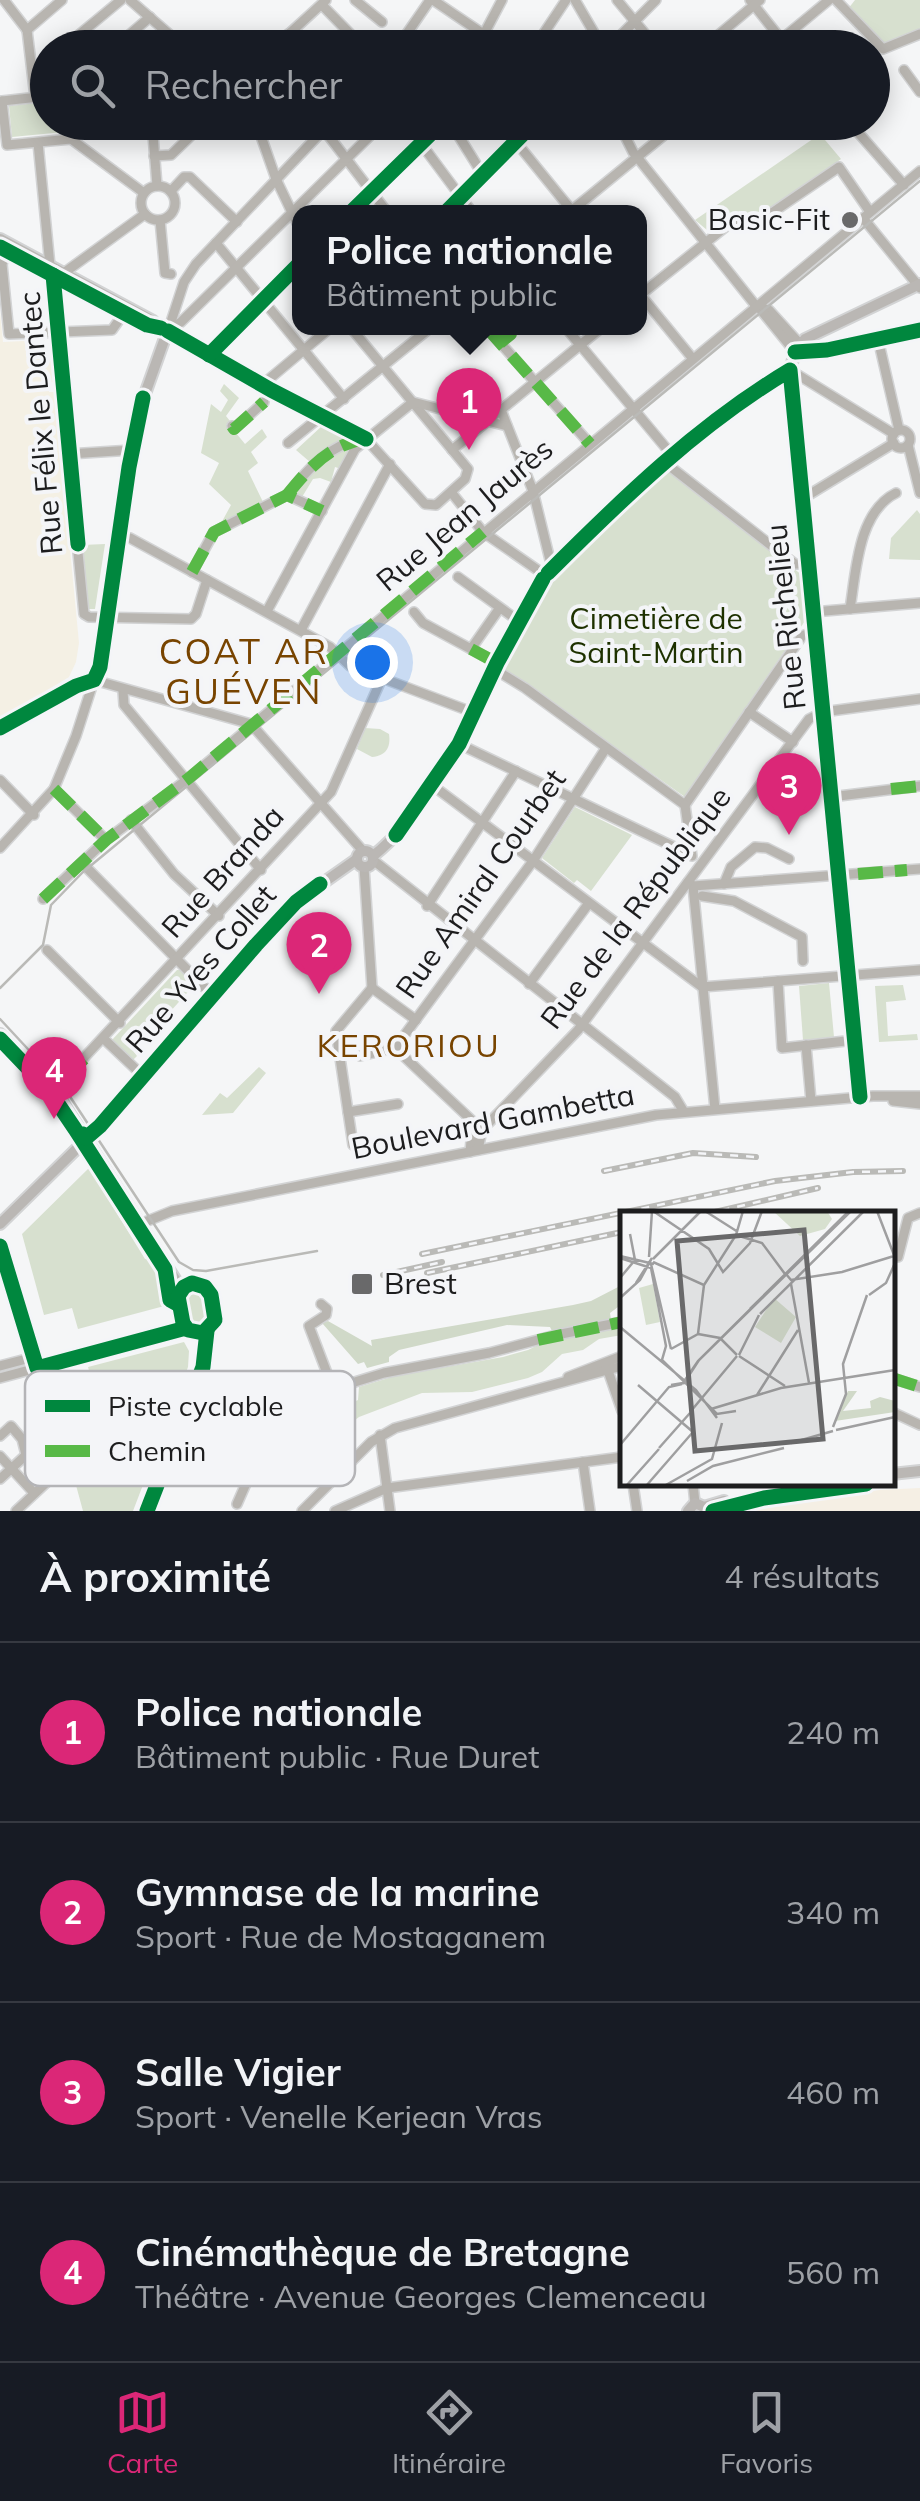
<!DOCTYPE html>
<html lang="fr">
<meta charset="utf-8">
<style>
body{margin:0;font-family:Mulish,sans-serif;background:#242831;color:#f1f3f6}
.you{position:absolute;left:372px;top:662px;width:35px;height:35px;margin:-25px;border:8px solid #fff;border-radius:50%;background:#1a73e8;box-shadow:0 0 0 15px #1a73e833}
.badge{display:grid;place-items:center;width:65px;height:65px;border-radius:50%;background:#db2777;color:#fff;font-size:32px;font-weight:700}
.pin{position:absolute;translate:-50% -82px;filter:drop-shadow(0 2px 5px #0008)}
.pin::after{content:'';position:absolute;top:52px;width:35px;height:30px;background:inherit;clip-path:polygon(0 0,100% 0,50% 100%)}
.popup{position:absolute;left:292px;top:205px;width:355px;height:130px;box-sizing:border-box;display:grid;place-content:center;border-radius:20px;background:#171b24;filter:drop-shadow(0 2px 8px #0005);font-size:32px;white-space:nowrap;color:#9ea1a6}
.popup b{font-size:38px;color:#f1f3f6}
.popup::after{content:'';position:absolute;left:50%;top:100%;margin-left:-20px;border:20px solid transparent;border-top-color:#171b24}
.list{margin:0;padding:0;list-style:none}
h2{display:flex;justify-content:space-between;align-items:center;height:130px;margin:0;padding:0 40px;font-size:42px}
h2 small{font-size:32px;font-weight:400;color:#9ea1a6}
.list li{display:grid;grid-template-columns:65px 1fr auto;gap:30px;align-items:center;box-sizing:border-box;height:180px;padding:0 40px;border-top:2px solid #363941}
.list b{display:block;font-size:38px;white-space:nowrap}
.list p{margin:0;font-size:32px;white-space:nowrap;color:#9ea1a6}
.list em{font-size:32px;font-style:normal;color:#9ea1a6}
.icon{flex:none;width:55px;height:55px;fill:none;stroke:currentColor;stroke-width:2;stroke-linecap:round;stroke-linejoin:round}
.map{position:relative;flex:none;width:920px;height:1511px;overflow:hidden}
.search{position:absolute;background:#171b24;box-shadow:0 5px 25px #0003;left:30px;right:30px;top:30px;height:110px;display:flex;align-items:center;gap:25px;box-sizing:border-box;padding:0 35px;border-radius:55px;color:#9ea1a6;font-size:38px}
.sheet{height:850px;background:#171b24}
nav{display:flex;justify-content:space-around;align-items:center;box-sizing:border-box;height:140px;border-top:2px solid #363941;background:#171b24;font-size:28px;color:#9ea1a6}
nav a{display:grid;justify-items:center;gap:5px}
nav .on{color:#db2777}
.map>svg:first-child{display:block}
</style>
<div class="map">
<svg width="920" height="1511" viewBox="0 0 920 1511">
<rect width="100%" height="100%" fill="#f5f6f7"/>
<path fill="#f5efe4" d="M920,1488V1511H749L879,1490Z"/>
<path fill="#f4f0e4" d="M0,312L3,342L45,340L46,356L52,362L53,382L48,383L49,392H55L79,643L76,662L69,677L0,720Z"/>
<g fill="#d7e0cf">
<path d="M855,0H920V32L885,44L871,35L848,9Z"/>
<path d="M47,102L48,122L63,123L64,132L12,137L9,106Z"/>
<path d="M820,134L841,159L759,217L733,213L707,230L695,220Z"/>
<path d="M224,384L239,398L226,416L230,421L226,425L233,434L236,433L245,444L262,429L267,437L251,452L258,463L248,471L264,504L219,527L231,505L209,484L219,463L201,453L211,404L221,412L228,400L220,391Z"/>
<path d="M323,425L348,438L351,448L341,469L335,467L331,482L320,478L313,479L302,497L287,491L310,462L296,450Z"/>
<path d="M663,467L802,575L807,618L685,797L503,668L556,574L621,506Z"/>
<path d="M917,510L920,514V560L889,559L891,538Z"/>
<path d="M105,544L95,609H88L82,545Z"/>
<path d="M365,728L380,729L389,734C391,747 386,756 372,757L357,749Z"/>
<path d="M575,807L632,835L591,891L577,880L574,883L542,858Z"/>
<path d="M177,970H182L195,984L134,1052L137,1056L133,1060L112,1040Z"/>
<path d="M829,983L834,1037L803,1040L799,986Z"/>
<path d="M903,985L906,1000L886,1002L888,1036L917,1034L918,1040L879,1042L875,986Z"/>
<path d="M259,1067L266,1073L233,1113L202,1115L220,1093L227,1098Z"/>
<path d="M89,1168L145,1259L156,1260L168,1305L78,1329L72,1308L44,1315L22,1234Z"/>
<path d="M192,1288L199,1289L206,1296L210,1317L200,1328H194L187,1322L183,1297Z"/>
<path d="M622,1324V1335L599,1339L583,1350L562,1354L542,1372L528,1378L472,1392L422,1393L359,1417L339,1432L317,1424L319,1418L358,1400L359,1387L395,1376L503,1357L528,1350L554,1337Z"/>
<path d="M184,1342L189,1351L188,1367L133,1511H83L52,1397L93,1386L88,1367Z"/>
<path d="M323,1371L329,1386L269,1404L267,1380L288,1375L289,1378H294Z"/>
</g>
<path fill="#d0d9c8" d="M622,1285V1304L610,1313L612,1326L553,1333L550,1327L507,1325L399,1350L389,1357V1362L367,1368L364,1362L358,1364L322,1323L328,1321L372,1346L371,1340L573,1305L591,1301Z"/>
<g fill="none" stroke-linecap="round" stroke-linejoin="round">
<g stroke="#d2d3d4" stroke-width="12">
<g id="minor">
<path d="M4,0L27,30"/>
<path d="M130,0L185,48"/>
<path d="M355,0L382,22"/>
<path d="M433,0L504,48"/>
<path d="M575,0L603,48"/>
<path d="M617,0L657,48"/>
<path d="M750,0L788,48"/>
<path d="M836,0L883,49L920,34"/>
<path d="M322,5L364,48"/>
<path d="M27,30L35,97"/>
<path d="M27,30L62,0"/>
<path d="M485,32L502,0"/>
<path d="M290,33L302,48"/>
<path d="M63,48L121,0"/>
<path d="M114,48L150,17"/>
<path d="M269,48L290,33L326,0"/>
<path d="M397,48L430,0"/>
<path d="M534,48L566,0"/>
<path d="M608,48L656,0"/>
<path d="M703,48L760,0"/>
<path d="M771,48L829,0"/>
<path d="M904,70L920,92"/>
<path d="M33,72L48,60"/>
<path d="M2,101L7,145L71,139L70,122"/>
<path d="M2,101L48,96"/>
<path d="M152,122L157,186"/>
<path d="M256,122L276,179L299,227"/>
<path d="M318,122L387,212"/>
<path d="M405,122L472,212"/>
<path d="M450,122L483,175"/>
<path d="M618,122L633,152L756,306L769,310L800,344"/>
<path d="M849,122L904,185"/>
<path d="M71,139L144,193"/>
<path d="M516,142L573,212"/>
<path d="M38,143L84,614L89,617L191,619L196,614L207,580"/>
<path d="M154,156L171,155L205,122"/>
<circle cx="158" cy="203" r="17"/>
<path d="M171,191L184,177H190L237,222"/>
<path d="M351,212L443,122"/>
<path d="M446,212L535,122"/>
<path d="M570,212L680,122"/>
<path d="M863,218L920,288"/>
<path d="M160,220L165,273L171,274"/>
<path d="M216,243L344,399"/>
<path d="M10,245L2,264L9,334L112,330L124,313"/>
<path d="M61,275L145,214"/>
<path d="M639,293L693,359"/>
<path d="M639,296L734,220L757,223L839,167L870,212"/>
<path d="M760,309L795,352L827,350L920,330"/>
<path d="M161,328L366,439L425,504L436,505L465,479L468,469L351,328"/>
<path d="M487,328L590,444"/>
<path d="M566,328L671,454"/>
<path d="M168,331L181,322L384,122"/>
<path d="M167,334L184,282L196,264L331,122"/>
<path d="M878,339L899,430"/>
<path d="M209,355L299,264"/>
<path d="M790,370L860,1097"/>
<path d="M790,370L894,434"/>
<path d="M262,385L330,328"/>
<path d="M501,410L533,491L552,568"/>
<path d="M232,426L234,429L264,402"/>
<circle cx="901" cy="439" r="9"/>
<path d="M288,443L430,328"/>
<path d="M908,445L920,493"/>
<path d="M452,450L601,328"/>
<path d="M69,454L132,450"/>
<path d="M663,461L795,564H809"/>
<path d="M451,492L483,532L542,573"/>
<path d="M287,495C307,470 329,444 363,439"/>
<path d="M802,499L894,443"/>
<path d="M118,537L130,538L330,647L350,666L472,712"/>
<path d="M192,572L214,532L287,495L322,511"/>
<path d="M458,577L520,622"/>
<path d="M850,609C856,571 858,512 896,493"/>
<path d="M267,611L355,449L413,402L507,426"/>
<path d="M414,612L423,623L471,649L499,609"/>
<path d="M813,612L920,603"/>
<path d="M301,630L390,464"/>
<path d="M471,649L497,663"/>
<path d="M494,669L525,688L685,805"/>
<path d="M123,691L124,705L261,870"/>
<path d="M749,712L793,742"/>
<path d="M459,744L689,854"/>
<path d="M0,780L34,815"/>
<path d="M432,785L702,987L920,970"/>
<path d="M54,789L106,840"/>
<path d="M831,797L920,786"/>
<path d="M685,805L802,636L815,631"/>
<path d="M685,805L692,856"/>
<path d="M131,820L174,874L219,916"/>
<path d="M0,848L54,789L76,736L94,680L251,724L363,851"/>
<path d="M373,860L675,1097L684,1112"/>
<path d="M86,867L213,996"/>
<path d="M364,867L372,988"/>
<path d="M688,882L693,886L715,1109"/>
<path d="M724,884L731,867L755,847L767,848L789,859"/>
<path d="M693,886L920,869"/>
<path d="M702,896L734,901L802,937L803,961"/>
<path d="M43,899L106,840L189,778L920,171"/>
<path d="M427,906L516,771"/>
<path d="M47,950L120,1023"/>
<path d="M778,981L782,1048L855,1040"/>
<path d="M529,984L589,903"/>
<path d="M372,988L416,1020"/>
<path d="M104,1039L143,1076"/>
<path d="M806,1045L811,1101"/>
<path d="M395,1048L533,861L606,748"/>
<path d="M395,1048L482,1130L471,1141L470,1152"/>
<path d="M360,1056L395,1048"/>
<path d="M67,1076L331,792L382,678"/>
<path d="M893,1101L920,1104"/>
<path d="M348,1112L398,1104"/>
<path d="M353,1145L336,1031L372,988"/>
<path d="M478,1150L482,1130L578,1030L809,719L823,712L920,699"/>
<path d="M140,1224L172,1211L656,1115L873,1096H920"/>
<path d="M0,1246L64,1466L16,1511"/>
<path d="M892,1256L898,1257L908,1218L920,1213"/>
<path d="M321,1304L327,1309L326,1315L309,1326L330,1381"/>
<path d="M606,1365L622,1411"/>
<path d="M0,1366L34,1357"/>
<path d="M568,1377L622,1356"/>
<path d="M0,1378L186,1328"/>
<path d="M892,1378L920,1387"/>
<path d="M186,1412L219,1420L235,1419L384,1373L489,1353L556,1335L622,1322"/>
<path d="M892,1412L920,1425"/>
<path d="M205,1417L248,1479L237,1504"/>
<path d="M380,1435L390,1511"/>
<path d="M0,1436L11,1426L22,1439L26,1455L0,1479"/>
<path d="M219,1439L233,1428L235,1419"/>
<path d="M169,1455L209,1472"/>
<path d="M0,1456L34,1493"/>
<path d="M583,1462L590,1511"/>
<path d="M633,1484L637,1511"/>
<path d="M693,1484L695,1503"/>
<path d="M302,1511L371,1442L395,1428L622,1366"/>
<path d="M335,1511L387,1488L622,1457"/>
</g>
</g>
<g stroke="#d2d3d4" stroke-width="14">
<g id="major">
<path d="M0,239L153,321L166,335L140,408L100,667L94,680L76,686L0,728"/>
<path d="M548,573C623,498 698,425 790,370L795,352L805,339L920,284"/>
<circle cx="365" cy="859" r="8"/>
<path d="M373,856C435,806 462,729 498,661C513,634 530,608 543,579"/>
<path d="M0,1034L61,1100L182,1290"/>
<path d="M0,1224L105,1121L296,902L357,859"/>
<path d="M192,1283L205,1287L211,1295L215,1320L203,1333L188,1330L183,1323L178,1296L184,1287Z"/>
<path d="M892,1474L920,1471"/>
<path d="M704,1507L724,1501"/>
<path d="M147,1511L203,1367L207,1331"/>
<path d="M688,1511L695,1503L704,1507"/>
<path d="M713,1511L764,1498L866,1484"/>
</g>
</g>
<use href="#minor" stroke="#b8b5b0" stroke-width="9"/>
<use href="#major" stroke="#bab7b4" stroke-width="10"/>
<g stroke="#babab7" stroke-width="2.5">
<path d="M0,988L43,945L51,905L83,872L920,181"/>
<path d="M0,1019L65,1089L179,1262L193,1270L206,1271L317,1251"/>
</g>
<g stroke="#babab7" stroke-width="6">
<g id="rail">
<path d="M604,1171L693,1153L756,1157"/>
<path d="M706,1214L818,1188"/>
<path d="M422,1254L775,1181L853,1172L903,1171"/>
<path d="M427,1273L622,1232"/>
<path d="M383,1275L442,1262"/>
</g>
</g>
<use href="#rail" stroke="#f4f5f8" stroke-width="2.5" stroke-dasharray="8" stroke-linecap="butt"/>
<g stroke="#58b947" stroke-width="12" stroke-dasharray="25 12" stroke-linecap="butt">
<path d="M487,328L590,444"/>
<path d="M500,343L511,334L508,331L512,328"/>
<path d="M232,426L234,429L264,402"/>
<path d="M287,495C308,469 330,444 365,439"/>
<path d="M192,572L214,532L287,495L322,511"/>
<path d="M471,649L497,663"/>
<path d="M54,789L106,840"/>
<path d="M891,789L920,786"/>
<path d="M858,874L907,870"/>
<path d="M43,899L106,840L189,778L483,532"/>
<path d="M67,1076L84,1059"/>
<path d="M538,1340L622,1322"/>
<path d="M892,1378L920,1387"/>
</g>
<g stroke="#f4f5f8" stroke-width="21">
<g id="cycleway">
<path d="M351,212L443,122"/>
<path d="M446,212L535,122"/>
<path d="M0,247L147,325L161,328"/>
<path d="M53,275L78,544"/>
<path d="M168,331L271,390L366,439"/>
<path d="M795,352L827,350L920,330"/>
<path d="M209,355L299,264"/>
<path d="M548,573C623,498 698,425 790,370L860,1097"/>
<path d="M0,728L76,686L94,680L100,667L129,467L143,398"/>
<path d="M396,835L459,744L497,663L543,579"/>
<path d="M0,1039L48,1089L75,1129L165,1269L170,1300L179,1305"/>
<path d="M83,1134L86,1138L100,1126L256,945L296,902L320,884"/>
<path d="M0,1246L37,1368L186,1328"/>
<path d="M192,1283L205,1287L211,1295L215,1320L203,1333L188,1330L183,1323L178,1296L184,1287Z"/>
<path d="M147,1511L203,1367L207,1331"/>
<path d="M713,1511L764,1498L866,1484"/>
</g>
</g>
<use href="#cycleway" stroke="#00873e" stroke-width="15"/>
</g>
<g fill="#69696a" stroke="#f4f5f8" stroke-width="4">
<circle cx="850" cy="220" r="10"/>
<rect x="350" y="1272" width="24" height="24" rx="5"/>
</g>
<g text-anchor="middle" stroke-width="8" stroke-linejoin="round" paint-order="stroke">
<g font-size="30" fill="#1d1d1e" stroke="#f4f5f8" text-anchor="end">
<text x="830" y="230">Basic-Fit</text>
<text x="384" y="1294" text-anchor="start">Brest</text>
</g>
<g font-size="30" fill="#1d1d1e" stroke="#f4f5f8">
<text transform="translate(41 423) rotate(-95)" y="10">Rue Félix le Dantec</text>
<text transform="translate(465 515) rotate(-40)" y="10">Rue Jean Jaurès</text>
<text transform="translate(786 617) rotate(-96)" y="10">Rue Richelieu</text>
<text transform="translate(223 872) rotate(-48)" y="10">Rue Branda</text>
<text transform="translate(481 884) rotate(-55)" y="10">Rue Amiral Courbet</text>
<text transform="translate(636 908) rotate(-53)" y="10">Rue de la République</text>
<text transform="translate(201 969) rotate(-49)" y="10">Rue Yves Collet</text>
<text transform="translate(493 1122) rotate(-11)" y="10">Boulevard Gambetta</text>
</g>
<g font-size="30" fill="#1e3100" stroke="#f4f5f8">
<text x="656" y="629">Cimetière de<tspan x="656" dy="34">Saint-Martin</tspan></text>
</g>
<g font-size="32" letter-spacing="2.5" fill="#784400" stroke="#f4f5f8">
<text x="409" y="1057">KERORIOU</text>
</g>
<g font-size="35" letter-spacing="2.5" fill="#784400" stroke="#f4f5f8">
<text x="244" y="664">COAT AR<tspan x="244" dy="40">GUÉVEN</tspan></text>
</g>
</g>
<g transform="translate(620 1211)">
<rect width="275" height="275" fill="#f5f6f7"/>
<path d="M153,0H207L212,8L205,18L180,25ZM33,73L40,111L26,114L19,77ZM154,87L176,106L161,132L135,116Z" fill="#d7e0cf"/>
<path d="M228,180H237L223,200L251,197L250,190L260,186L275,190V201L215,210Z" fill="#d0d9c8"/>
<path fill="none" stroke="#9f9fa0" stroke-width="2.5" d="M33,0L89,38L103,61L130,32L142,0M85,0L118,21M229,0L78,150L63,172L51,174L64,172L79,149L231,0M257,0L274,44M116,24L142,32L165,63M0,45L34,53M29,46L32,0M0,47L31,57L46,135L42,149L97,203L116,200M33,48L81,0M33,51L84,74L78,123L51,138M31,53L51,138M166,63L171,69L222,61L274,45M0,67L15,49L10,23M171,73L189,172M84,74L116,24L123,0M249,84L266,72L275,52M0,87L20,69L32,47L16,72M130,98L229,0M140,103L244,0M0,116L76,179L97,207M78,123L100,127L117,144M119,144L139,104M119,145L165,175M18,174L73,221L26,275M137,184L178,119M91,198L161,177L275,159M71,200L117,145M213,216L226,183L223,153L247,84M216,219L275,206M171,232L213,220M0,234L49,176L62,173M39,237L70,202M67,270L93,255L164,237M6,275L39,238M44,275L92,248L102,212"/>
<path fill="#69696a" fill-opacity="0.15" stroke="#69696a" stroke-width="5" d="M184,19L203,228L75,240L57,30Z"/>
<rect width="275" height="275" fill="none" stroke="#1d1d1e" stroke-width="5"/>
</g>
<rect x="25" y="1371" width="330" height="115" rx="15" fill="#f4f5f8" stroke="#b4b4b7" stroke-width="2.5"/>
<rect x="45" y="1400" width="45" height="12" fill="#00873e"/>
<rect x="45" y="1445" width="45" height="12" fill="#58b947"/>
<g font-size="28" fill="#1d1d1e">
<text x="108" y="1416">Piste cyclable</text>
<text x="108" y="1461">Chemin</text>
</g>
</svg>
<div class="you"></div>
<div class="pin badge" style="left:469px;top:450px">1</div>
<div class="popup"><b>Police nationale</b>Bâtiment public</div>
<div class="pin badge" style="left:319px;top:994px">2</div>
<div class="pin badge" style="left:789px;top:835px">3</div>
<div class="pin badge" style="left:54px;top:1119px">4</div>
<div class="search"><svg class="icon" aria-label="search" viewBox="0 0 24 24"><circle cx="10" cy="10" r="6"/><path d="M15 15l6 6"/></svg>Rechercher</div>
</div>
<section class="sheet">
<h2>À proximité<small>4 résultats</small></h2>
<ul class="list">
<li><span class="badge">1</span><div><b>Police nationale</b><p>Bâtiment public · Rue Duret</p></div><em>240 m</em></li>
<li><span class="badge">2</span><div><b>Gymnase de la marine</b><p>Sport · Rue de Mostaganem</p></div><em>340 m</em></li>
<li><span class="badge">3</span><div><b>Salle Vigier</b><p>Sport · Venelle Kerjean Vras</p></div><em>460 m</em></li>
<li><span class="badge">4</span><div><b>Cinémathèque de Bretagne</b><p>Théâtre · Avenue Georges Clemenceau</p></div><em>560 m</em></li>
</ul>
</section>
<nav>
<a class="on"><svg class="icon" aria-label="map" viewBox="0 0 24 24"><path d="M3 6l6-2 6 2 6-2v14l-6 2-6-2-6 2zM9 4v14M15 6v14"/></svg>Carte</a>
<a><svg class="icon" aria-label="directions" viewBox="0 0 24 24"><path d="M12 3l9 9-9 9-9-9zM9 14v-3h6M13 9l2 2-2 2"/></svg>Itinéraire</a>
<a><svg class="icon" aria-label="saved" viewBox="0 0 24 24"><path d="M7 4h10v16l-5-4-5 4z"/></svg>Favoris</a>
</nav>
